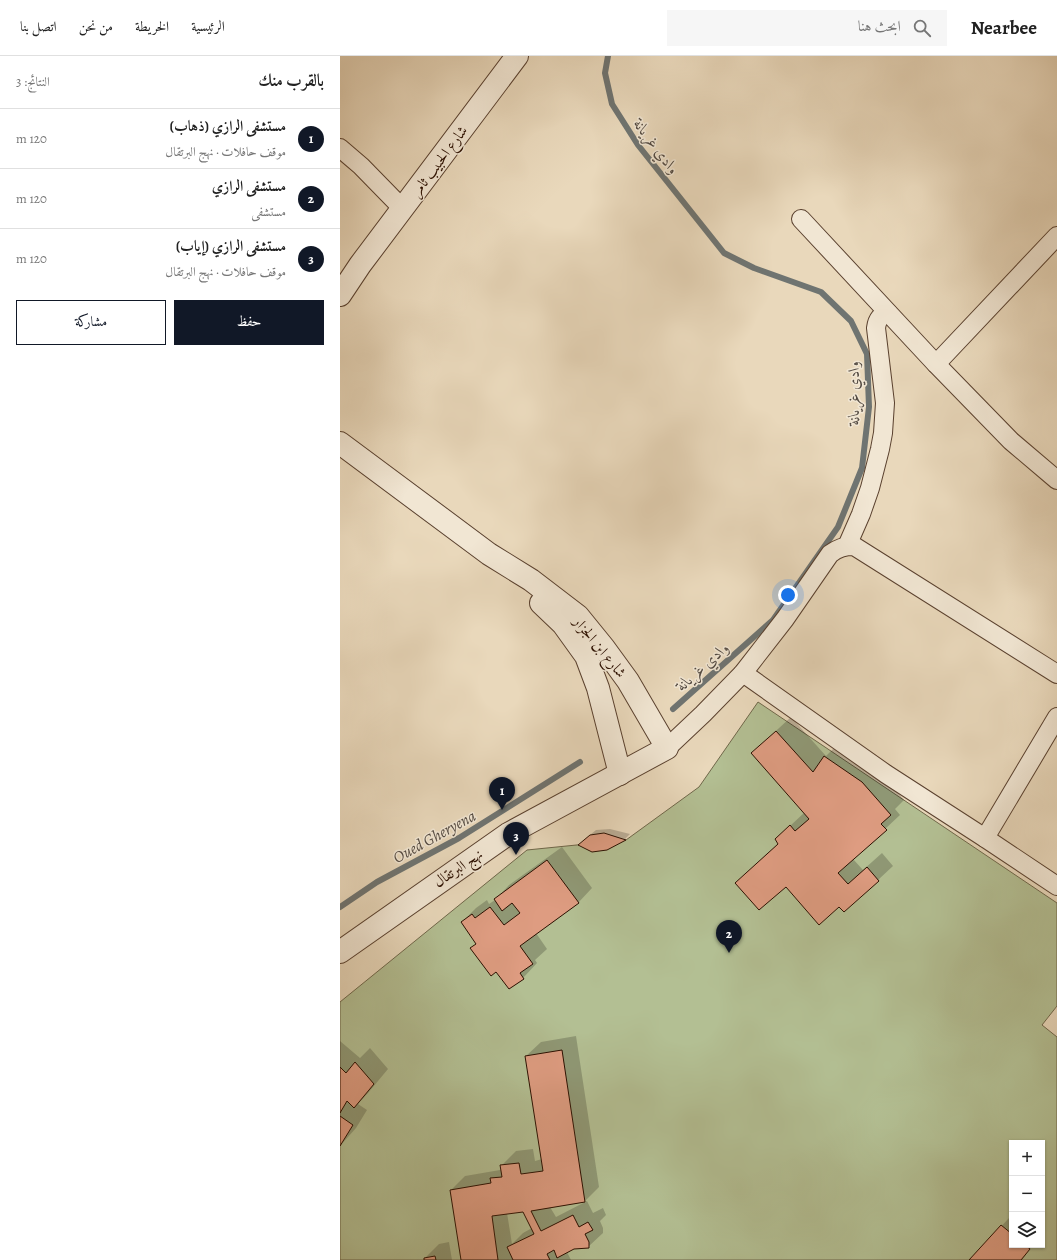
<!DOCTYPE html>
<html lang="ar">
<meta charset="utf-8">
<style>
body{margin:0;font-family:Alegreya,Amiri,serif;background:#f6f6f6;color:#222;direction:rtl}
.controls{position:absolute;right:12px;bottom:12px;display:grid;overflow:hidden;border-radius:0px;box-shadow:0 1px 3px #0004}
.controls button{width:36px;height:36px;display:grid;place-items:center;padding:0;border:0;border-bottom:1px solid #e0e0e0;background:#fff;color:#222;font:20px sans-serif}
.you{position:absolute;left:448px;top:539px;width:14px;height:14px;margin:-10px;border:3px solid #fff;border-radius:50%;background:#1a73e8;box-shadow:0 0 0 6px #1a73e833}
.badge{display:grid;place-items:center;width:26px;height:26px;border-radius:50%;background:#111827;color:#fff;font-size:13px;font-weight:700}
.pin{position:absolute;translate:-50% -33px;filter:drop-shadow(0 1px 2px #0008)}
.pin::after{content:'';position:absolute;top:21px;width:14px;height:12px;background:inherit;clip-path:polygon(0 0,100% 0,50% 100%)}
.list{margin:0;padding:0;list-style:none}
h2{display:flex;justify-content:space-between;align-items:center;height:52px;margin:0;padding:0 16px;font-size:17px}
h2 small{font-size:13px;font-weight:400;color:#767676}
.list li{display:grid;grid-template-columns:26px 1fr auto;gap:12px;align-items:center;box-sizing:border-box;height:60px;padding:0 16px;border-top:1px solid #e0e0e0}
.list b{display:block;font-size:15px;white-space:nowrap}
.list p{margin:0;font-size:13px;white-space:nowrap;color:#767676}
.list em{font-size:13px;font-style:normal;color:#767676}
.actions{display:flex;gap:8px;padding:12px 16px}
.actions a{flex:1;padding:9px 0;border:1px solid #111827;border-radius:0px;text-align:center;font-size:14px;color:#111827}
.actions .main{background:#111827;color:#fff}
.icon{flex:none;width:22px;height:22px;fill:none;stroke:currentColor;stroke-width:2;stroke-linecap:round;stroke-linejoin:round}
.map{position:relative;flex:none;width:717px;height:1204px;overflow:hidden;direction:ltr}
header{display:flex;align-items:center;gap:24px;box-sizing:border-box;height:56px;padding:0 20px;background:#fff;border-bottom:1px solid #e0e0e0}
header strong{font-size:19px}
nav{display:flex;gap:22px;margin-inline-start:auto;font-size:14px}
.search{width:280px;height:36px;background:#f6f6f6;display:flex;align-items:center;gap:10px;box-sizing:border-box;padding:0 14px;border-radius:0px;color:#767676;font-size:15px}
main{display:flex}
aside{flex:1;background:#fff}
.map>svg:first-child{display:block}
</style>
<header>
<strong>Nearbee</strong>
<div class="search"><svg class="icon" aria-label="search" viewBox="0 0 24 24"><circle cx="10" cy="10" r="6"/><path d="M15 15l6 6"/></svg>ابحث هنا</div>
<nav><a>الرئيسية</a><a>الخريطة</a><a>من نحن</a><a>اتصل بنا</a></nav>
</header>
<main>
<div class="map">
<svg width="717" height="1204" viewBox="0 0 717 1204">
<rect width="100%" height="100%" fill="#e9d8bb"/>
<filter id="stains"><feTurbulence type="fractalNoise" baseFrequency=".005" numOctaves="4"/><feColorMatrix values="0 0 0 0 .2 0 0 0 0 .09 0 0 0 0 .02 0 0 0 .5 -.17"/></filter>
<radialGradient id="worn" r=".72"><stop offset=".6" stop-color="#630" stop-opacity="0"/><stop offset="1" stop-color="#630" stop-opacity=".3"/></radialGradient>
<path fill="#b3bf93" stroke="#6f674a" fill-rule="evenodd" d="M418,646L717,847V950L702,969L717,981V1204H0V946L187,794L286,784L359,731ZM672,1087H702V1189H672Z"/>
<g fill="#0003" fill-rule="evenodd">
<path d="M451,661L486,700L499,687L536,711L564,744L555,753L560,759L513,803L523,814L542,797L553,810L538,824L499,849L446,829L396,827L439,787L436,783L465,756L412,697Z"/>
<path d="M270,773L290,778L285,783L267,793L244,784L256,774Z"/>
<path d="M222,791L252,832L238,847L196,877L207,893L195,904L197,907L183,922L157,915L132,892L137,887L122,866L136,852L147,844L149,848L155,844L169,829Z"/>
<path d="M236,980L259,1131L245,1145L210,1151L216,1161L247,1145L253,1157L263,1152L266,1159L260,1165L263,1172V1177L248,1191L234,1192L227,1196L231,1204H122L111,1134L125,1120L160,1114L162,1113L161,1110L176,1095L193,1093L195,1105L202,1103L186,1000L201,986ZM184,1155L192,1172L183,1177L172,1188L167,1157Z"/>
<path d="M0,985L20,1002L30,992L48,1013L28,1037L18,1048L27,1054L16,1072L0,1090Z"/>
<path d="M669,1162L672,1164V1189H693L682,1204H630Z"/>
<path d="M109,1186L112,1204H85V1202L99,1188Z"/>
</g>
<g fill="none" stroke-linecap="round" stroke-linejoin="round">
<g stroke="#6f7471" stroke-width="6">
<path d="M268,0L265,17L272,48L298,89L384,197L414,212L481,236L511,265L527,298L529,351L522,412L498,471L433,564L333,653"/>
<path d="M0,851L37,826L119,782L240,706"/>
</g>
</g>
<g fill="#de9c81" stroke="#2b0f00">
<path d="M436,675L473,716L484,700L522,726L551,759L541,768L547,774L498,817L508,828L527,811L539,825L504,856L499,851L479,869L446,831L419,854L395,827L438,788L435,783L450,769L455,775L469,763L411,697Z"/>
<path d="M264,777L286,784L267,794L252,796L238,789L250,779Z"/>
<path d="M207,804L239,847L180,890L193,908L180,917L184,923L169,933L156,916L151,920L130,892L136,888L121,866L132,858L135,862L150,851L164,869L180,857L172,847L162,855L154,843Z"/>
<path d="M222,994L245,1146L191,1155L201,1175L233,1159L239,1171L248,1166L253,1174L245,1178L249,1186V1192L234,1193L217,1202L214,1194L207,1198L210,1204H173L167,1191L194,1178L183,1156L152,1160L158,1204H121L110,1134L151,1127L150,1122L162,1121L160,1109L179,1107L181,1118L203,1115L185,1000Z"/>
<path d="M15,1006L34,1028L14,1052L7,1045L0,1057V1011L6,1017Z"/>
<path d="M0,1060L13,1069L0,1090Z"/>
<path d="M661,1169L672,1178V1189H685L690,1193L681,1204H629Z"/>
<path d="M95,1200L96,1204H84V1202Z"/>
</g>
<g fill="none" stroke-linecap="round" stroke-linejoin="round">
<g stroke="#5a412f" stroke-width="20">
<g id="minor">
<path d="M0,92L21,110L63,153"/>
<path d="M461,163L596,308L671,385L717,424"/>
<path d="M596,308L717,180"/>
<path d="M507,490L521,458L530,432L540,393L543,377L545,347L536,272C537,264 540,259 548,257"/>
<path d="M403,617L546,718L645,782L717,830"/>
<path d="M327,692L363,658L403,617L445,563L490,498C498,492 504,490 514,490L717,618"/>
<path d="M645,782L717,661"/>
</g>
</g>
<g stroke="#5a412f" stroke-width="24">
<g id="tertiary">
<path d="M0,239L20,209L177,0"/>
<path d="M0,387L149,498L191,524L238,560L264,592L288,625L327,692L168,778L0,896"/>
<path d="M201,547L223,568L246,600L258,632L280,718"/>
</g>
</g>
<use href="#minor" stroke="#f1e6d3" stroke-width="18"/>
<use href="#tertiary" stroke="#f1e6d3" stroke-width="22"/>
</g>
<g text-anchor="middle" stroke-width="3" stroke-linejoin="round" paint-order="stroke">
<g font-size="15" fill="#2b0f00" stroke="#f1e6d3">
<text transform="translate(99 105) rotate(-53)" y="5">شارع الحبيب ثامر</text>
<text transform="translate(260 591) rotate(51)" y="5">شارع ابن الجزار</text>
<text transform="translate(118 812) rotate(-34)" y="5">نهج البرتقال</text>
</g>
<g font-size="16" font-style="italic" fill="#534a42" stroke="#f1e6d3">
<text transform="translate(317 90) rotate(53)" y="6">وادي غريانة</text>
<text transform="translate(513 337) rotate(-90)" y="6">وادي غريانة</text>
<text transform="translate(362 610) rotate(-42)" y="6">وادي غريانة</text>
<text transform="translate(94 780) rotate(-29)" y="6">Oued Gheryena</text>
</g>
</g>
<rect width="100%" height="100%" filter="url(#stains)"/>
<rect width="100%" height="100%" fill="url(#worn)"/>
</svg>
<div class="controls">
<button>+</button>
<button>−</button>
<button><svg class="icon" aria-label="layers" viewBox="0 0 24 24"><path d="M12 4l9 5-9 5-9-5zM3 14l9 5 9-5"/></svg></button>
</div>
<div class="you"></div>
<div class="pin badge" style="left:162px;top:754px">1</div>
<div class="pin badge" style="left:389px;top:897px">2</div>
<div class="pin badge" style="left:176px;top:799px">3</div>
</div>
<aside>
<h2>بالقرب منك<small>النتائج: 3</small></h2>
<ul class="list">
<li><span class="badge">1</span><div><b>مستشفى الرازي (ذهاب)</b><p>موقف حافلات · نهج البرتقال</p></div><em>120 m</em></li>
<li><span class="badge">2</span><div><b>مستشفى الرازي</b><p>مستشفى</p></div><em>120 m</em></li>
<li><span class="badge">3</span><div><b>مستشفى الرازي (إياب)</b><p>موقف حافلات · نهج البرتقال</p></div><em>120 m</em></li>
</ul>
<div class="actions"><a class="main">حفظ</a><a>مشاركة</a></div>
</aside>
</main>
